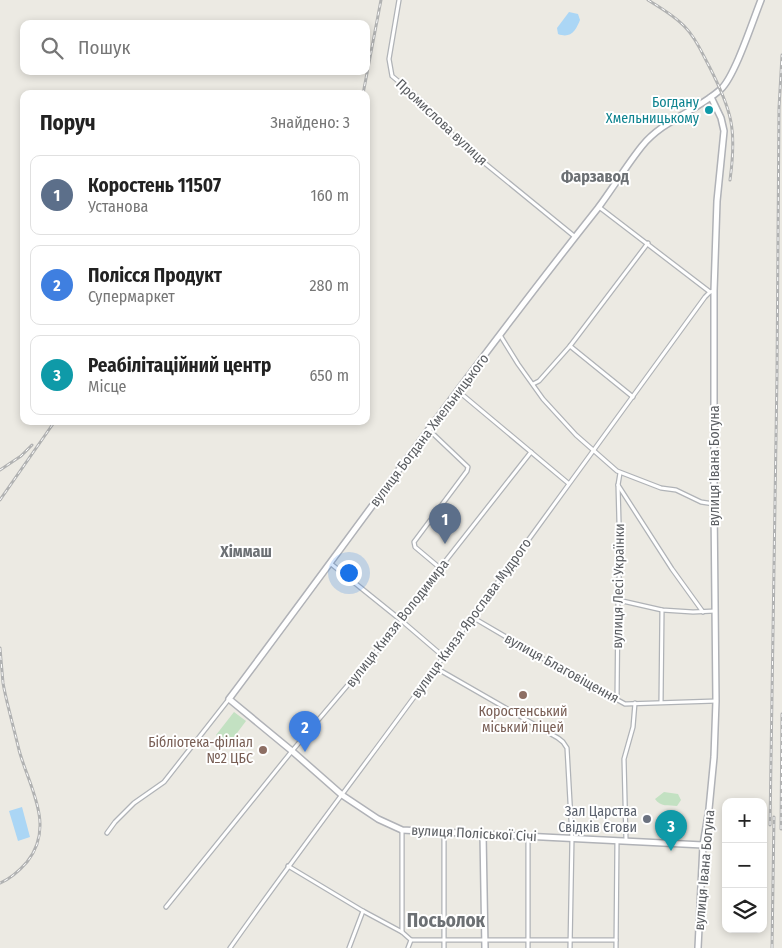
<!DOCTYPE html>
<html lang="uk">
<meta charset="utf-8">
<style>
body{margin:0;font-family:"Fira Sans Condensed",sans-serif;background:#f6f6f6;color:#222}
.controls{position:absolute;right:15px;bottom:15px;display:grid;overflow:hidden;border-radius:10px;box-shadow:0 2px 8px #0003}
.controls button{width:45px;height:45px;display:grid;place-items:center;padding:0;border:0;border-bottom:1px solid #e0e0e0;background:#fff;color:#222;font:25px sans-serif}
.you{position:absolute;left:348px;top:572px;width:18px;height:18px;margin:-12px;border:4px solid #fff;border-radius:50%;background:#1a73e8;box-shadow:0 0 0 8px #1a73e833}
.badge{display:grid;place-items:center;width:32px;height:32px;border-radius:50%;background:#7c3aed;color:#fff;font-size:16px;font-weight:700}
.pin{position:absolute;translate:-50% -41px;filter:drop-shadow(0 1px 2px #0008)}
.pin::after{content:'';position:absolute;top:26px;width:18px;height:15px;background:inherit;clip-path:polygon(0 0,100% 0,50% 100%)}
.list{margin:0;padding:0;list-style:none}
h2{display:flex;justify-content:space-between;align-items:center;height:65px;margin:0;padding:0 20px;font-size:21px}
h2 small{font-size:16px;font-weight:400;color:#767676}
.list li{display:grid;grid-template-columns:32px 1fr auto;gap:15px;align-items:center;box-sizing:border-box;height:80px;margin:0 10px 10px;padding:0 10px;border:1px solid #e0e0e0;border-radius:10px}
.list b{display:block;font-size:19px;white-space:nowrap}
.list p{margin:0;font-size:16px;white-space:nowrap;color:#767676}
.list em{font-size:16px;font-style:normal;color:#767676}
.icon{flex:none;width:28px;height:28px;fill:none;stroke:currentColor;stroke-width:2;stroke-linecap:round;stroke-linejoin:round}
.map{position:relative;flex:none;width:782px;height:948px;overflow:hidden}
.search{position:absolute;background:#fff;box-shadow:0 2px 8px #0003;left:20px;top:20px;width:350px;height:55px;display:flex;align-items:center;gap:12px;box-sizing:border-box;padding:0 18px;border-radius:10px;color:#767676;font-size:19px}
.panel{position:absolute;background:#fff;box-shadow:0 2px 8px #0003;left:20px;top:90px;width:350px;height:335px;border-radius:10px}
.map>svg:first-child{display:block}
</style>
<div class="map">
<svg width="782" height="948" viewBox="0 0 782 948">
<rect width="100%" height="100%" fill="#eceae3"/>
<g fill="#c3e1c2">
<path d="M234,712L246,721L228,745L216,735Z"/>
<path d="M664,792L678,794L681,800L677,806C669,805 660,807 655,799Z"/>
</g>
<g fill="#abd6f5">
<path d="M569,12L578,14L580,20C576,30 571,39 558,34L557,28Z"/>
<path d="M22,807L30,837L18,841L9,811Z"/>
</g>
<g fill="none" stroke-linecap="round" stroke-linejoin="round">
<g stroke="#b0b3b7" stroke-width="5.5">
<g id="street">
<path d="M399,0L389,59L392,76L423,102L460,143L574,236"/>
<path d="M599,207L710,292"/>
<path d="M500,335L518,364L543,399L576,435L617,471L661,488L676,490L701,502L714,504"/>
<path d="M570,346L633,397"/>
<path d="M533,384L539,381L570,346L648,243"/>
<path d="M458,391L568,483"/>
<path d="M428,429L468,467L467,471L414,542L415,547L440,568"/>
<path d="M618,485L672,569L703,612"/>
<path d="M330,563L402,621L444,657"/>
<path d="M618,600L662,610L693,612L715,611"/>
<path d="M472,617L547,661L625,704L716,701"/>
<path d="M436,668L558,738L563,742L567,748L572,838L570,948"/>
<path d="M617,699L618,600L620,559L618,485L620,473"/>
<path d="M661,702L662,610"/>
<path d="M402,830V932L411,940L408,948"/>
<path d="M107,833L115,822L134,803L164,782L229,699"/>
<path d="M444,833V948"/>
<path d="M528,836V948"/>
<path d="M626,840L624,759L633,727L635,703"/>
<path d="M288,866L363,911L402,932"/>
<path d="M166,907L292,751L402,621L440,568L531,452"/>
<path d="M411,940H616"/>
<path d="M230,948C297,853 368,761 436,667C526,544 615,420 705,297L710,292L714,291"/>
<path d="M349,948L363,911"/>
<path d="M616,948L617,841"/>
</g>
</g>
<g stroke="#b0b2b7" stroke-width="8">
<g id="secondary">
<path d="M483,834L485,948"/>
<path d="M703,845L402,830L378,819L342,795L292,751L229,699C352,535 471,368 598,208C613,188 626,166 642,146C663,120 697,111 721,89C735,76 753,20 761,0"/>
<path d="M698,948L703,845L709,809L714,757L716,701L714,504V291L717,201L724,131L721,118L711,97"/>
</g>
</g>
<use href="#street" stroke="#fff" stroke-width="3"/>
<use href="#secondary" stroke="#fff" stroke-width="5"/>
<g stroke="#b1b2b2" stroke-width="3">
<g id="rail">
<path d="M648,0C661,8 675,16 685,27C696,38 702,53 709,66C732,111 737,129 730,180"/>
<path d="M363,94L381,0"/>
<path d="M0,470L21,456L32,445"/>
<path d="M0,500L55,421"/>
<path d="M0,648C1,660 2,672 3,683C7,705 14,728 19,750C29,787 56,826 27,862C20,870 10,879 0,883"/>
<path d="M770,825L777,374L779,108L782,55"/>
<path d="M781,829L782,714"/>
<path d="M772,948L774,817"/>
</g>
</g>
<use href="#rail" stroke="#fff" stroke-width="1" stroke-dasharray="4" stroke-linecap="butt"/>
</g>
<circle fill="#0f9aa8" stroke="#fff" stroke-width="2" cx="709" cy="110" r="5"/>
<g fill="#8d6e63" stroke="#fff" stroke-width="2">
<circle cx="523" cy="695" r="5"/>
<circle cx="263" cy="750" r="5"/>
</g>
<circle fill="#6b7280" stroke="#fff" stroke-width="2" cx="647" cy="819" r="5"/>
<g text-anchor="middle" stroke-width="4" stroke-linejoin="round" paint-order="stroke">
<g font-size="14" fill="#0d838f" stroke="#fff" text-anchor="end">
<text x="699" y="107">Богдану<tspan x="699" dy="16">Хмельницькому</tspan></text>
</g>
<g font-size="14" fill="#5b5e62" stroke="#fff">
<text transform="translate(442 122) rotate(43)" y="5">Промислова вулиця</text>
<text transform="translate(429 430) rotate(-53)" y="5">вулиця Богдана Хмельницького</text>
<text transform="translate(714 466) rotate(-90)" y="5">вулиця Івана Богуна</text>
<text transform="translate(618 586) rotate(-89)" y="5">вулиця Лесі Українки</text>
<text transform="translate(471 618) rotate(-54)" y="5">вулиця Князя Ярослава Мудрого</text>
<text transform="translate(397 623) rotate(-52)" y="5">вулиця Князя Володимира</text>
<text transform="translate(562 668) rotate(29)" y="5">вулиця Благовіщення</text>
<text transform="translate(474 833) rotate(3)" y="5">вулиця Поліської Січі</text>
<text transform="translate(704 870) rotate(-85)" y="5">вулиця Івана Богуна</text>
</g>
<g font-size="14" fill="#785e54" stroke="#fff">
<text x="523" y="716">Коростенський<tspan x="523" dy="16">міський ліцей</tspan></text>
<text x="253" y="747" text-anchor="end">Бібліотека-філіал<tspan x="253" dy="16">№2 ЦБС</tspan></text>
</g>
<g font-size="14" fill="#5b616d" stroke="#fff" text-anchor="end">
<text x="637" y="816">Зал Царства<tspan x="637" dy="16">Свідків Єгови</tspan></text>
</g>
<g font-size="16" font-weight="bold" fill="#6c7074" stroke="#fff">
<text x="595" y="182">Фарзавод</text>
<text x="246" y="557">Хіммаш</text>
</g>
<g font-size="19" font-weight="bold" fill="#6c7074" stroke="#fff">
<text x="446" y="927">Посьолок</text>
</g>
</g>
</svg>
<div class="controls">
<button>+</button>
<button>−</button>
<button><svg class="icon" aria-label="layers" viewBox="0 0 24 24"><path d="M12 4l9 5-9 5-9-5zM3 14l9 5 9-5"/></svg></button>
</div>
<div class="you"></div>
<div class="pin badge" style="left:445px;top:544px;background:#5c6f8a">1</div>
<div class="pin badge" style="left:305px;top:752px;background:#3f7fe0">2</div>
<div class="pin badge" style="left:671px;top:851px;background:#0f9aa8">3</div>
<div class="search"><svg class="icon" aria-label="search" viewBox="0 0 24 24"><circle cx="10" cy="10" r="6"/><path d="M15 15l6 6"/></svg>Пошук</div>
<section class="panel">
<h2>Поруч<small>Знайдено: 3</small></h2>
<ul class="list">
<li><span class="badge" style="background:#5c6f8a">1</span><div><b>Коростень 11507</b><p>Установа</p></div><em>160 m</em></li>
<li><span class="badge" style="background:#3f7fe0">2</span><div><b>Полісся Продукт</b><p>Супермаркет</p></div><em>280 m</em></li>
<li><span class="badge" style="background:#0f9aa8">3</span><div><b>Реабілітаційний центр</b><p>Місце</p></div><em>650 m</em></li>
</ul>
</section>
</div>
